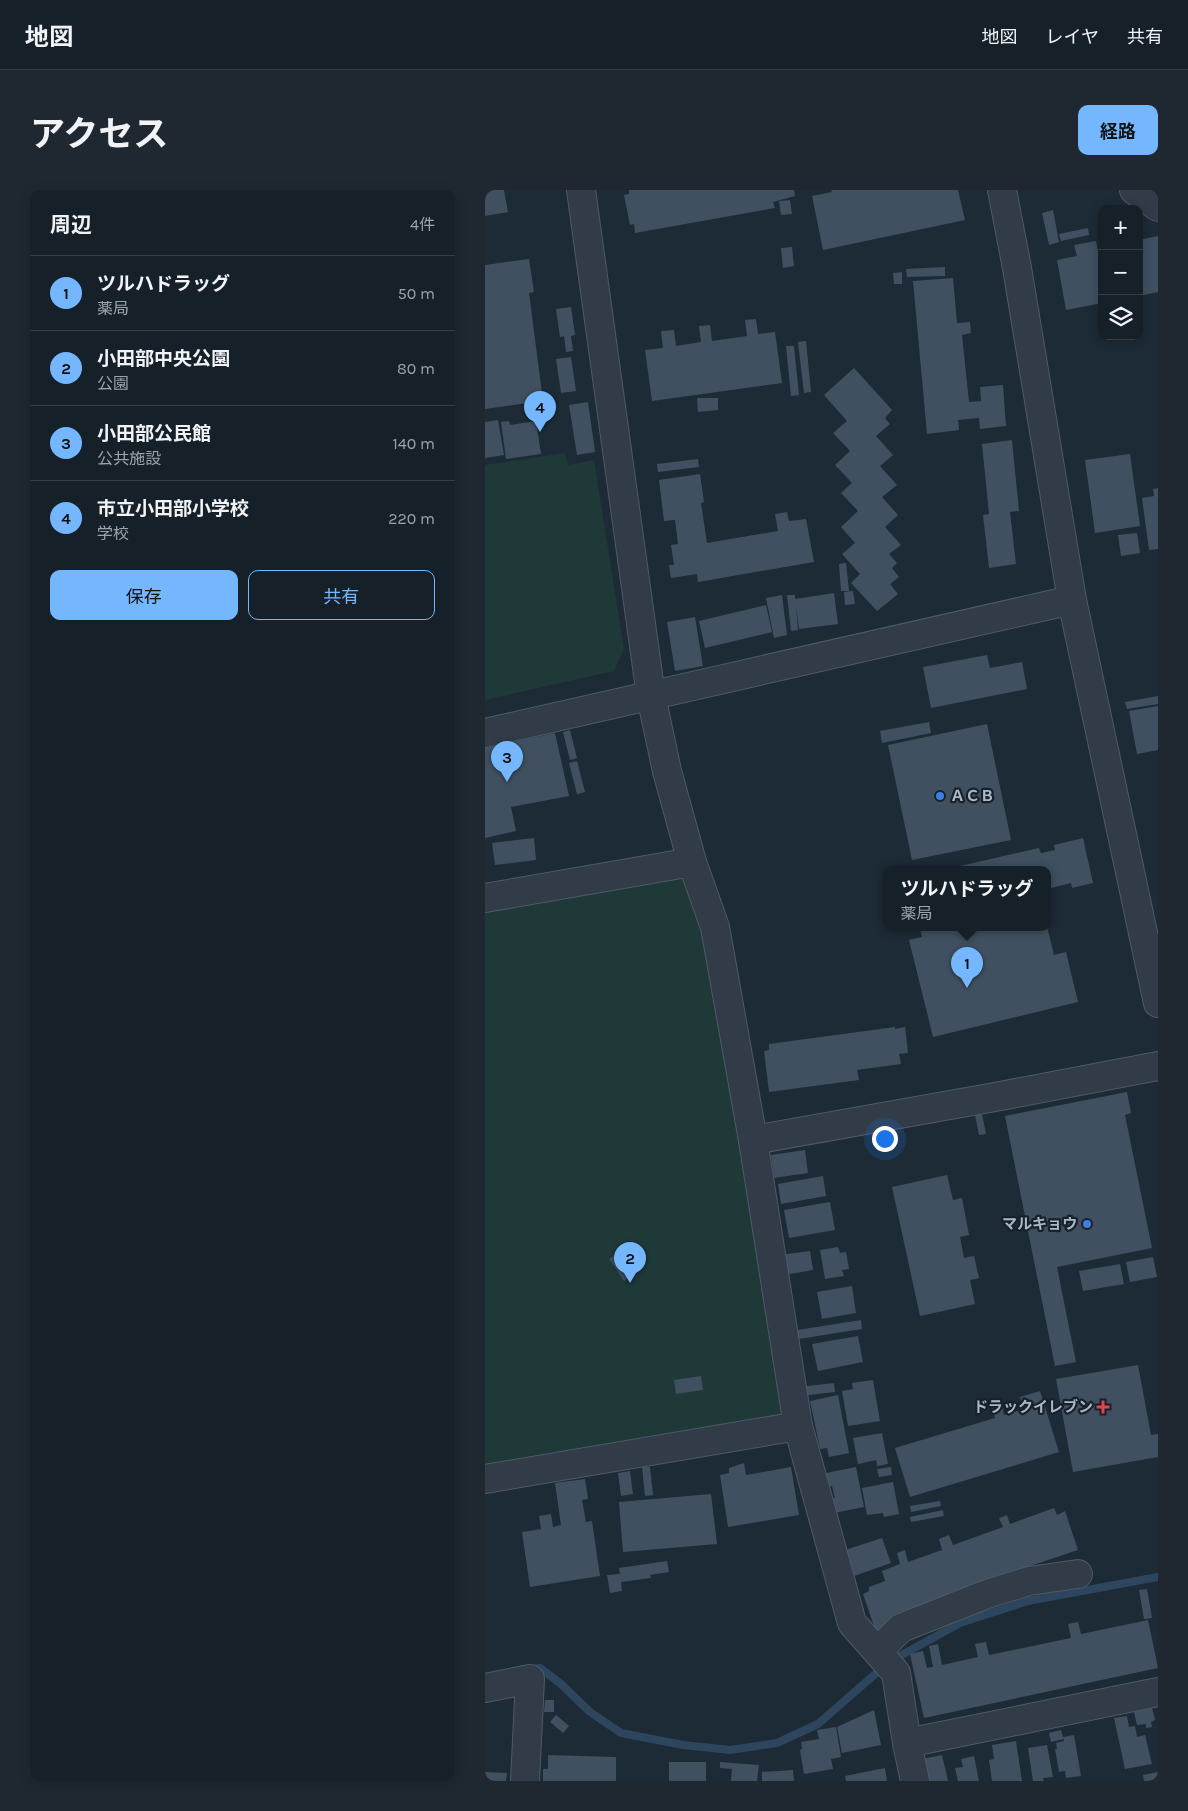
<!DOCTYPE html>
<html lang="ja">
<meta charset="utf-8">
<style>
body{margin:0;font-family:Karla,"Noto Sans JP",sans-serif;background:#1f2831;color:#f1f3f6}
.controls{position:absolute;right:15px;top:15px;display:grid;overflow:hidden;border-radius:10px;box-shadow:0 2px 12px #0003}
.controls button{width:45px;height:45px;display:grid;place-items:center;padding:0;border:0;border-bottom:1px solid #353e46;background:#162029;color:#f1f3f6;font:25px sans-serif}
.you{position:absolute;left:399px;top:948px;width:18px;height:18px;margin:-12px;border:4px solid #fff;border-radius:50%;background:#1a73e8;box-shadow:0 0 0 8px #1a73e833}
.badge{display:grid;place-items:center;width:32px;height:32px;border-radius:50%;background:#75b7ff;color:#111;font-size:16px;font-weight:700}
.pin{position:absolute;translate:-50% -41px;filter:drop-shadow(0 1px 2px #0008)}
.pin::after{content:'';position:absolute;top:26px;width:18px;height:15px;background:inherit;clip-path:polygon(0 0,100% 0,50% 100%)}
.popup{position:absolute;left:398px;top:676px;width:168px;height:65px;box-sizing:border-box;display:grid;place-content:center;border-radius:10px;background:#162029;filter:drop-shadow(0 1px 4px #0005);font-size:16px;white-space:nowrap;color:#9ea3a8}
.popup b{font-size:19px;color:#f1f3f6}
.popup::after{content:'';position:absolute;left:50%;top:100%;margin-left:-10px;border:10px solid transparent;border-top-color:#162029}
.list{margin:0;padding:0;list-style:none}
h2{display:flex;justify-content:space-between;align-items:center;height:65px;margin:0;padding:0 20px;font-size:21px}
h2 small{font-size:16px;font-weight:400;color:#9ea3a8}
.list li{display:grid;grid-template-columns:32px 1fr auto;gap:15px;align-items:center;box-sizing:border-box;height:75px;padding:0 20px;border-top:1px solid #353e46}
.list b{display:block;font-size:19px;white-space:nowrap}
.list p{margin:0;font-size:16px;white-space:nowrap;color:#9ea3a8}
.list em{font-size:16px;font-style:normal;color:#9ea3a8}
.actions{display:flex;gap:10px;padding:15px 20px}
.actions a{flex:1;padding:11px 0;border:1px solid #75b7ff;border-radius:10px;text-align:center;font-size:18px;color:#75b7ff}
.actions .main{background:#75b7ff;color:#111}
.icon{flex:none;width:28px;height:28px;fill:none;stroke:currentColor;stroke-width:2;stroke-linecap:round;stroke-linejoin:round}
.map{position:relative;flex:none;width:673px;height:1591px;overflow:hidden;border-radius:10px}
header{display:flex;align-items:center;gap:30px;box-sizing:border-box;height:70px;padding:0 25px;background:#162029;border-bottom:1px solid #353e46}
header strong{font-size:24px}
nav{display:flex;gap:28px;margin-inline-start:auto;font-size:18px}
.intro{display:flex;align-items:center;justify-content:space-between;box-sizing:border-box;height:120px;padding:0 30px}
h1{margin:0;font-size:35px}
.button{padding:12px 22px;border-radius:10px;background:#75b7ff;color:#111;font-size:18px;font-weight:700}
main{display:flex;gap:30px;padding:0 30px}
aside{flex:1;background:#162029;border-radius:10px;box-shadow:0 2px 12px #0003}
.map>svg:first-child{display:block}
</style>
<header>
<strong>地図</strong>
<nav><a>地図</a><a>レイヤ</a><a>共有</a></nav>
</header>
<div class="intro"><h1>アクセス</h1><a class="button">経路</a></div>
<main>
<aside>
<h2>周辺<small>4件</small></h2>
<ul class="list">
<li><span class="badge">1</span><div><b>ツルハドラッグ</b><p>薬局</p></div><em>50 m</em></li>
<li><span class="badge">2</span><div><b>小田部中央公園</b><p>公園</p></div><em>80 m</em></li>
<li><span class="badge">3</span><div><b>小田部公民館</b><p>公共施設</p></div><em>140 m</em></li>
<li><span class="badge">4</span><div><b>市立小田部小学校</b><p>学校</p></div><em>220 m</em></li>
</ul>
<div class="actions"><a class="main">保存</a><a>共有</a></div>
</aside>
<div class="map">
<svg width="673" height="1591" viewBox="0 0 673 1591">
<rect width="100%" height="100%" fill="#1d2b37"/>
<g fill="#1f3838">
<path d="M80,263L83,275L109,270L139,459L129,481L0,510V275Z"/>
<path d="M207,672L313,1236L0,1289V708Z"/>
</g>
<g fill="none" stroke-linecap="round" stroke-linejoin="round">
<path stroke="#2d465e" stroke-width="8" d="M44,1479L55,1478L76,1494L105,1522L136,1543L198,1555L245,1560L292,1553L333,1534L404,1472L475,1433L543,1411L673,1387"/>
</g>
<g fill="#405060">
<path d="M0,0H19L23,22L0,26Z"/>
<path d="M144,0H309L310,6L288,12L290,18L150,43L149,34L145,35L139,5L144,4Z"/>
<path d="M346,0H473L480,30L338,60L327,6L347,2Z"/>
<path d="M305,10L307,24L296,25L294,11Z"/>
<path d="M568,20L574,52L564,55L557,23Z"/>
<path d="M603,38L604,45L576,51L574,44Z"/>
<path d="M673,46V102L654,106V50Z"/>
<path d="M611,51L614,67L617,66V113L581,120L572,70L592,66L589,55Z"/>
<path d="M307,57L309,76L298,78L296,58Z"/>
<path d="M44,69L49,102L44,103L58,211L0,219V75Z"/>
<path d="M460,77V86L422,87L421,79Z"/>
<path d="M417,82V94H409L408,83Z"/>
<path d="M468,88L472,133L485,132L486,143L477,145L484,212L496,211L495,197L518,195L521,236L495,239L494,228L473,230L474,240L442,244L428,91Z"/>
<path d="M86,117L90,145L86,146L88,161L81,162L79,146L75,147L71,119Z"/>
<path d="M271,129L273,144L290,142L297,193L167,211L160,160L178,158L176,141L189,140L191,156L216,152L214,136L225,135L227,151L262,146L260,130Z"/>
<path d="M321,151L326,202L319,203L313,152Z"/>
<path d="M301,156H309L314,205L306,206Z"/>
<path d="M86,167L91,201L76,203L71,169Z"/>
<path d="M369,178L407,220L400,228L405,234L391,246L408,265L395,276L412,295L397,307L413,325L400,337L416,355L404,364L412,373L407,378L414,387L405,394L413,404L392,421L366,393L375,384L357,364L370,353L356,337L373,321L356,303L367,293L350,275L365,261L348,243L362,231L339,205Z"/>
<path d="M212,208H233V220L213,222Z"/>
<path d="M103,212L110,262L92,265L84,215Z"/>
<path d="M13,230L19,265L0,268V232Z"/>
<path d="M24,231L25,235L51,231L56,264L21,269L16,232Z"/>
<path d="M527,250L534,321L525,322L531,374L504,378L498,325L504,324L497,254Z"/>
<path d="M645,264L655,336L610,343L600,270Z"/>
<path d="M213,269L214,277L173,282L172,274Z"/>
<path d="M215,284L219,312L216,313L222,353L293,341L290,324L302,322L304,331L321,329L329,372L213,392L212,384L186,388L184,375H189L186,355L193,354L190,330L179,331L174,290Z"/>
<path d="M673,298V359L664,360L657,308L669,306L668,299Z"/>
<path d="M652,343L655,363L636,366L633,345Z"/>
<path d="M361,373L364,401H356L354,374Z"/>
<path d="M368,401L370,414L360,415L359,402Z"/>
<path d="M349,403L353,434L314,439L311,415L313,440L306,441L302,405H310V409Z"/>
<path d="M297,405L302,445L289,448L281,408Z"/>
<path d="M281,415L287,442L220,458L214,431Z"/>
<path d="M210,427L218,476L190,481L182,432Z"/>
<path d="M502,465L505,478L537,472L542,499L446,518L438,477Z"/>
<path d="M673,506V514L642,519L640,512Z"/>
<path d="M673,516V560L652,564L644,521Z"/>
<path d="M444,532L446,543L397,553L395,541Z"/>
<path d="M502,534L526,650L427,670L403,555Z"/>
<path d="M85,540L92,568L85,570L78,542Z"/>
<path d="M70,543L84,606L26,617L31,641L0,648V558Z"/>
<path d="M92,571L100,602L92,604L84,573Z"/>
<path d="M49,648L51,670L10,675L7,653Z"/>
<path d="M598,648L608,693L587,698L586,693L562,699V679H462L554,658L556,663L570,660L569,655Z"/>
<path d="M435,737H562L569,765L581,762L593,812L448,847L424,750L437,747Z"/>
<path d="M410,837V839L420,837L423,863L414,864L416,874L372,880L374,890L284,902L279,861L284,860V854Z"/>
<path d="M642,902L646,923L640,925L667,1058L572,1077L591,1172L570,1176L520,926Z"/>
<path d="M497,924L501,944L494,945L490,925Z"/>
<path d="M320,960L323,983L289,988L286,965Z"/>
<path d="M462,985L468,1010L477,1008L484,1045L475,1047L479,1068L489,1066L494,1088L485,1090L490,1114L435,1126L407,997Z"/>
<path d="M338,986L341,1006L296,1014L293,994Z"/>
<path d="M345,1012L350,1040L304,1048L299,1020Z"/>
<path d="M353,1057L355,1063L361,1062L364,1079L357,1080L359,1086L340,1089L335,1060Z"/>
<path d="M136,1061L142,1068L150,1061L160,1075L139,1091L124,1069Z"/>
<path d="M325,1061L328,1080L299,1085L295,1065Z"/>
<path d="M668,1067L672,1087L645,1092L641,1072Z"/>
<path d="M635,1074L639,1094L598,1101L594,1081Z"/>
<path d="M367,1096L371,1123L337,1129L332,1102Z"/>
<path d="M376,1130L377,1139L307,1150L306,1141Z"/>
<path d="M373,1146L378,1172L333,1181L327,1154Z"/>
<path d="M653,1175L666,1245L673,1244V1267L588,1282L571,1189Z"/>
<path d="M216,1186L218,1200L191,1204L189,1190Z"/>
<path d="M388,1190L395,1231L363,1236L357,1201L368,1199L367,1193Z"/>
<path d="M349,1193L350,1202L315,1206L314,1197Z"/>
<path d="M555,1201L574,1262L425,1307L410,1258L510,1228L505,1211L515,1208L519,1225L539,1219L535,1207Z"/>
<path d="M353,1205L364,1263L344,1267L342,1258L335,1259L325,1211Z"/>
<path d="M397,1243L403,1274L392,1276L391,1270L373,1274L368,1248Z"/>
<path d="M259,1273L261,1285L306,1277L314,1325L243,1337L235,1285L244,1283V1278Z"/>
<path d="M157,1277H165L168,1305L160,1306Z"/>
<path d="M371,1277L379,1317L344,1324L341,1310L350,1308L347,1296L338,1298L336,1284Z"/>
<path d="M406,1277L407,1285L394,1287L392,1279Z"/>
<path d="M145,1281L148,1304L136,1306L133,1283Z"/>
<path d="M100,1289L103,1309L97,1310L101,1332L107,1331L115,1386L45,1397L37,1342L56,1339L54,1326L66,1324L68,1337L76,1335L70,1293Z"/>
<path d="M408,1292L414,1324L399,1327L398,1323L382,1325L377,1298Z"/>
<path d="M226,1304L232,1354L138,1362L134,1312Z"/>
<path d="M455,1311L456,1316L426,1322L425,1316Z"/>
<path d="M569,1318L572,1325L580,1321L593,1360L518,1385L411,1424L391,1442L378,1404L384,1401V1397L400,1391L397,1381L415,1374L412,1363L420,1360L423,1372L457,1360L454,1349L464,1345L468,1355L518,1337L514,1328L522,1325L525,1334Z"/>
<path d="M458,1320L459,1326L426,1332L425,1327Z"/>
<path d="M397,1348L406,1373L369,1386L360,1360Z"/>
<path d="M182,1371L184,1382L165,1385L166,1388L136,1392L137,1401L125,1403L122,1385L135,1384L134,1378Z"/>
<path d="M662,1399L667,1428L659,1429L654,1400Z"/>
<path d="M663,1430L673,1478L439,1528L425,1464L438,1461L442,1478L448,1477L444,1456L453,1454L457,1475L493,1467L490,1454L501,1452L504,1465L586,1448L583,1434L593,1432L596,1444Z"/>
<path d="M60,1510H69V1522H59Z"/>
<path d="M667,1518L670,1530L666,1532L667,1537L661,1538V1534L652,1535L649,1522Z"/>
<path d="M389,1520L396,1555L357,1563L352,1537Z"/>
<path d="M71,1525L84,1536L78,1543L65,1532Z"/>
<path d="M642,1526L644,1537L650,1536L652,1547L660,1545L667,1574L640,1579L629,1528Z"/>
<path d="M351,1537L356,1567L346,1569L348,1579L319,1584L315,1560L317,1559L316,1552L334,1549L332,1540Z"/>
<path d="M576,1540L578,1547L589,1545L596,1586L581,1588L580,1581L574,1582L570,1559H572L571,1553L579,1551V1549L566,1552L564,1543Z"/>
<path d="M531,1551L537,1591H507L504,1570L509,1569L507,1555Z"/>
<path d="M562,1555L568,1587L558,1588L559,1591H548L543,1558Z"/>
<path d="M63,1565L131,1567V1591H58V1579H63Z"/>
<path d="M457,1565L463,1591H441L437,1569Z"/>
<path d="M489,1566L494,1591H473L470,1578L478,1577L476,1569Z"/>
<rect x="184" y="1572" width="37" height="19"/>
<path d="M235,1572L274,1575L272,1591H246L247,1579L235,1578Z"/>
<path d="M400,1578L402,1591H361L360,1586Z"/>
<path d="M308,1580L309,1591H277V1582Z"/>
<path d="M0,1582L22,1583L21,1591H0Z"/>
<path d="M673,1582V1591H659L658,1585Z"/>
</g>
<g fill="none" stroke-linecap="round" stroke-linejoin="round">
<g stroke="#4e5a66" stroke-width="30">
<g id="minor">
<path d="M96,0L166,506L182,581L207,672L230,737L268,950L313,1236L367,1433L411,1483L422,1553L430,1591"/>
<path d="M649,0L673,17"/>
<path d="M0,543L587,410"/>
<path d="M0,708L207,672"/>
<path d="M268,950L510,907L673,876"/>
<path d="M0,1289L313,1236"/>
<path d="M393,1461L416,1438L502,1404L544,1391L593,1384"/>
<path d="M0,1498L45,1489L40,1591"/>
<path d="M422,1553L673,1502"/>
</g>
</g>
<g stroke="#4e5a66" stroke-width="30">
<path id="tertiary" d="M517,0L532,78L587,410L673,813"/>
</g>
<use href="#minor" stroke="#313c48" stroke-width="28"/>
<use href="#tertiary" stroke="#313c48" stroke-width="28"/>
</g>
<g fill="#3f7fe0" stroke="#17212c" stroke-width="2">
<circle cx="455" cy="606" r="5"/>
<circle cx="602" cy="1034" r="5"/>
</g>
<path fill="#e0444e" stroke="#17212c" stroke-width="2" d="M615.5 1209.5h5v5h5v5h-5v5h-5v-5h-5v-5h5z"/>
<g text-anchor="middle" stroke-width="4.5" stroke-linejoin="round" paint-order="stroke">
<g font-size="15" font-weight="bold" fill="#aab7c5" stroke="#17212c" text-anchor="end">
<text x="465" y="611" text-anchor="start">ＡＣＢ</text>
<text x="592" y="1039">マルキョウ</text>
<text x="608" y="1222">ドラックイレブン</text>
</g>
</g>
</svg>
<div class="controls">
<button>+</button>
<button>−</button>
<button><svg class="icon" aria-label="layers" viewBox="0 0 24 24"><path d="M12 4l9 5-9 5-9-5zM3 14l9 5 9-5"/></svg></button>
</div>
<div class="you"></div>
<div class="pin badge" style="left:482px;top:798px">1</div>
<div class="popup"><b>ツルハドラッグ</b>薬局</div>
<div class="pin badge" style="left:145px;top:1093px">2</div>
<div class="pin badge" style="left:22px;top:592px">3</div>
<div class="pin badge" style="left:55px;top:242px">4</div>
</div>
</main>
